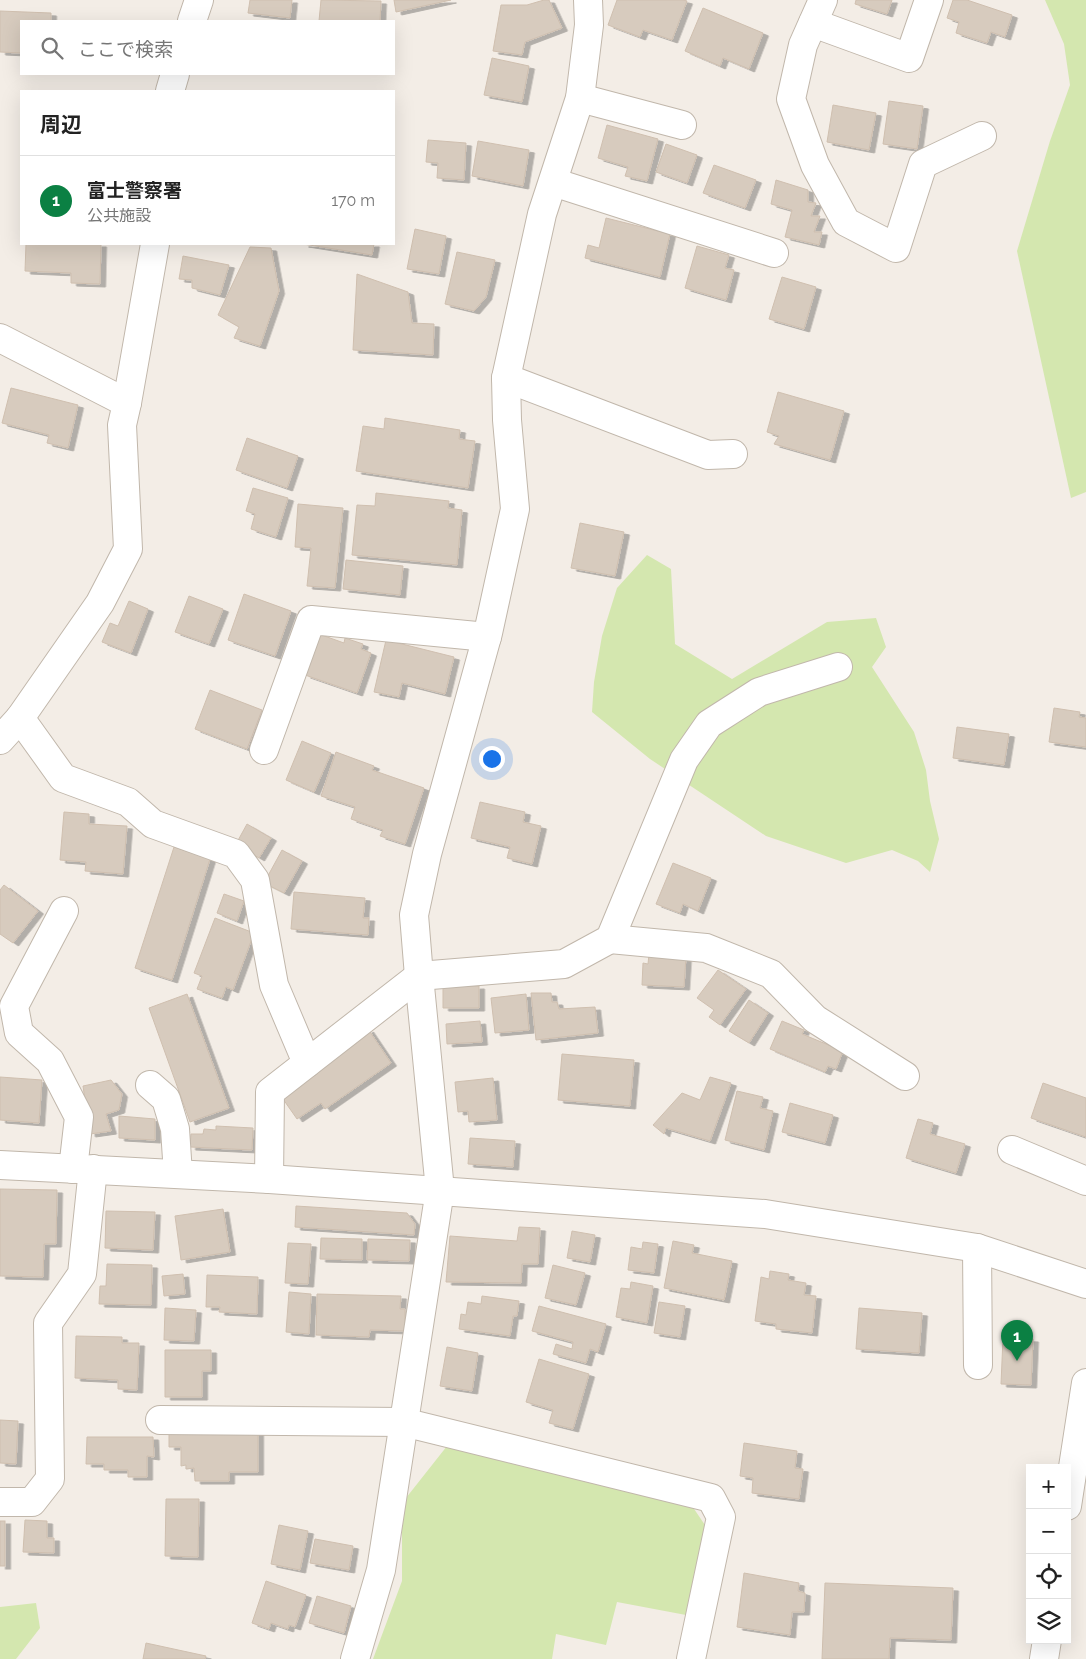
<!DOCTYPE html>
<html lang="ja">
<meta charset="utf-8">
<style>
body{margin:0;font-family:Raleway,"Noto Sans JP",sans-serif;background:#f6f6f6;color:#222}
.controls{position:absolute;right:15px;bottom:15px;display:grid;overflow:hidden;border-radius:0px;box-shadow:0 5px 20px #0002}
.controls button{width:45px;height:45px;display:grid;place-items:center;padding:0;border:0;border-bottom:1px solid #e0e0e0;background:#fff;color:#222;font:25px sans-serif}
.you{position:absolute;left:491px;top:758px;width:18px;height:18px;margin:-12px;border:4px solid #fff;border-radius:50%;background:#1a73e8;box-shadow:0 0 0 8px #1a73e833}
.badge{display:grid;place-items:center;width:32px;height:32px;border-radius:50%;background:#0b8043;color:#fff;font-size:16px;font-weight:700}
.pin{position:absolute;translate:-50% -41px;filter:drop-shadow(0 1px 2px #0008)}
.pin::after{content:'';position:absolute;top:26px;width:18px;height:15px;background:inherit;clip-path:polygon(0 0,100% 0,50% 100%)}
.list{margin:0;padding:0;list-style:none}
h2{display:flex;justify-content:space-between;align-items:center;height:65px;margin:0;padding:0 20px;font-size:21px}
h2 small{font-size:16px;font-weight:400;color:#767676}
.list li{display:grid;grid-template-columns:32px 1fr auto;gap:15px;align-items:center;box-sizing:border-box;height:90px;padding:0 20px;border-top:1px solid #e0e0e0}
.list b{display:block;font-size:19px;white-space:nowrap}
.list p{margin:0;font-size:16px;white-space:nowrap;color:#767676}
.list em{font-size:16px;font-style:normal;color:#767676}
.icon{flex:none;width:28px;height:28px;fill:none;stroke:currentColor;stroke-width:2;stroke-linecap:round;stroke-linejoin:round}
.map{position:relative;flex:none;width:1086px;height:1659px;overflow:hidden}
.search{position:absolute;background:#fff;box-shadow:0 5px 20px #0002;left:20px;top:20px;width:375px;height:55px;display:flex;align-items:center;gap:12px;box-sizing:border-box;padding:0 18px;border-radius:0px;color:#767676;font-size:19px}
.panel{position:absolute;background:#fff;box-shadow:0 5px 20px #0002;left:20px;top:90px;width:375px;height:155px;border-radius:0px}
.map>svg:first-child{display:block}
</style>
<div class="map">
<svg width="1086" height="1659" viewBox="0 0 1086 1659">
<defs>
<filter id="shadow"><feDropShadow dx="5.5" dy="3" stdDeviation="0" flood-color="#0004"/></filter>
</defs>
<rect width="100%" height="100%" fill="#f3ede6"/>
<g fill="#d4e7af">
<path d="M1045,0H1086V492L1071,498L1017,251L1050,141L1070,85L1064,44Z"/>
<path d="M647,555L671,569L675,644L732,679L827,622L876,618L886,647L872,667L914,732L926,770L930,801L939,839L930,872L918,861L892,850L846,863L766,836L650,759L592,712L594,682L602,636L617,588Z"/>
<path d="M451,1441L688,1500L709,1531L686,1615L617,1602L606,1645L556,1634L552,1659H373L402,1581V1503Z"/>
<path d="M36,1603L40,1628L16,1659H0V1607Z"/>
</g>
<g fill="#d7cbbe" stroke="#cfbfaf" filter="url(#shadow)">
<path d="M250,0H292L290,18L248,13Z"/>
<path d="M321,0L381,1L380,21H319Z"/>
<path d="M394,0H451L396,12Z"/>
<path d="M544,0H549L562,28L525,42L522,55L493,51L501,5H527Z"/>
<path d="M617,0H683L687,1L672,40L643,30L640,37L608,25Z"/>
<path d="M856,0H892L887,14L855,4Z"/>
<path d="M953,0H967L1012,15L1005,37L991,32L987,43L956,33L959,22L947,18Z"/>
<path d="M703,8L763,33L749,69L723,58L720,66L685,51Z"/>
<path d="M0,11L51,13V21H21V53L0,52Z"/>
<path d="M492,58L529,66L522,102L484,95Z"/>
<path d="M889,101L923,106L917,149L883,144Z"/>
<path d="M833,105L876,113L869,150L827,142Z"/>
<path d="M607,125L658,139L647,181L625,176L628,167L598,158Z"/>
<path d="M428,140L466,143L464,180L437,178L438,163L426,162Z"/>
<path d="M478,141L529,150L523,186L472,176Z"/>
<path d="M666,144L697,155L687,183L656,172Z"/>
<path d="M714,165L756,180L745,208L703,193Z"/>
<path d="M776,180L808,190V202L816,203L811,216H820L814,232H822L819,245L785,237L792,210L771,204Z"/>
<path d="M606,218L670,234L660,277L585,258L588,245L599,248Z"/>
<path d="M415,229L446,236L439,274L407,269Z"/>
<path d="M26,244H101L100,284L71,283V273L25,271Z"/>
<path d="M303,244H374L372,255Z"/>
<path d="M697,246L729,255L725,268L734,270L726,300L685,288Z"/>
<path d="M250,247L271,248L279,291L260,346L234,338L239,327L218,315Z"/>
<path d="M457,252L495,260L486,297L474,311L445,304Z"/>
<path d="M183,256L229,265L220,295L192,288V280L179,279Z"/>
<path d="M357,274L408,292L412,323L434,324L433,355L353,350Z"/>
<path d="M782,277L816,287L804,329L769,319Z"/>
<path d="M11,388L78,405L68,448L47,443L49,435L2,423Z"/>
<path d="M778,392L844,411L830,460L774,444L779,436L767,432Z"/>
<path d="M385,418L460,430L459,439L475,441L468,488L356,471L363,426L384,429Z"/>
<path d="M247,438L298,456L287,488L236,470Z"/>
<path d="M253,488L288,498L276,537L251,529L255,514L246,511Z"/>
<path d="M376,493L449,501L448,508L462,510L457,565L352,555L357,505L375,506Z"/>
<path d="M298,504L343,508L335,588L307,586L311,548L295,547Z"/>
<path d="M580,523L624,532L615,576L571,568Z"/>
<path d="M346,560L403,566L400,595L343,589Z"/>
<path d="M244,594L291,611L275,656L228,640Z"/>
<path d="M189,596L223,609L209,644L175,632Z"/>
<path d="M129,601L148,609L131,653L102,642L110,623L118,626Z"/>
<path d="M319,634L344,643L345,638L363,644L361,649L371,653L357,693L305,675Z"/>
<path d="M386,640L454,657L445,694L402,683L399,697L374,692Z"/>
<path d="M210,690L262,710L247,749L195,729Z"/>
<path d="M1054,708L1080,712L1079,717L1086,718V747L1049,742Z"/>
<path d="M957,727L1009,734L1004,765L953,758Z"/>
<path d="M302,741L331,753L314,792L286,780Z"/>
<path d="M336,752L374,766L372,770L424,788L405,844L380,836L383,830L351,819L355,807L321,796Z"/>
<path d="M480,802L525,812L523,822L541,826L532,864L507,858L510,847L471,838Z"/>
<path d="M64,812L89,814V824L127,826L123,874L85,871L86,862L60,860Z"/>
<path d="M247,824L271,838L259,858L236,844Z"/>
<path d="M174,847L210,859L172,980L135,968Z"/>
<path d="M282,850L302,861L284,893L264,883Z"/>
<path d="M673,863L711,878L698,911L683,904L680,913L656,904Z"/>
<path d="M4,885L38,911L13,943L0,934V890Z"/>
<path d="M294,892L365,898L363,918H369L368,935L291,929Z"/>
<path d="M224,894L244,901L237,921L217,913Z"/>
<path d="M215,918L254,933L233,990L226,987L222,998L197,989L202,976L194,973Z"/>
<path d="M649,954L686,956L684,987L642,985L643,963L648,964Z"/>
<path d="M718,970L746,989L720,1025L709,1017L714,1010L697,998Z"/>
<path d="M479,986V1008H443V987Z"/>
<path d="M531,993H551L552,1002H557L559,1009L595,1007L598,1033L536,1040Z"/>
<path d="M187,994L229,1108L190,1122L149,1008Z"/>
<path d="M526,994L529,1030L495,1033L491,998Z"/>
<path d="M749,1000L768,1013L749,1043L729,1031Z"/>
<path d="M480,1021L482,1042L447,1044L446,1024Z"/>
<path d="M782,1021L804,1030L802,1034L843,1051L836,1069L828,1066L825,1072L770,1049Z"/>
<path d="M368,1029L391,1063L325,1109L321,1103L297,1119L283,1099L294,1091L289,1085Z"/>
<path d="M562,1054L634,1060L630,1106L558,1100Z"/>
<path d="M0,1077L42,1080L39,1123L0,1120Z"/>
<path d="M710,1077L731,1083L710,1141L666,1128L664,1134L653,1125L682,1093L700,1100Z"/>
<path d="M493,1078L497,1120L469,1122L468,1111L458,1112L455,1082Z"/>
<path d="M111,1080L122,1094L119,1110L106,1114L111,1131L90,1134L83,1086Z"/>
<path d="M1043,1083L1086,1098V1137L1031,1118Z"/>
<path d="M737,1091L763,1097L760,1108L773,1111L764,1150L725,1140Z"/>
<path d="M790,1103L833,1115L825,1143L782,1132Z"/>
<path d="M119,1116L155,1119V1140L119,1138Z"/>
<path d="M918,1119L933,1123L930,1134L965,1144L956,1173L906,1158Z"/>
<path d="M216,1126L253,1128L252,1150L190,1147L191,1134H203L204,1129L216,1130Z"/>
<path d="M470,1138L515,1141L513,1167L468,1164Z"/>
<path d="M0,1189L57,1190L56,1244H44L43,1277L0,1276Z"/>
<path d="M296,1206L407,1213L415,1224L414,1235L295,1227Z"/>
<path d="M223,1209L230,1252L181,1260L175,1216Z"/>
<path d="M106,1211L155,1212L153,1250L105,1248Z"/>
<path d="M519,1227L540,1228L538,1264H522L521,1283L446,1282L450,1236L517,1241Z"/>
<path d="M572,1231L595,1235L590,1262L567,1258Z"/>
<path d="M321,1238L362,1239V1260L320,1259Z"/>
<path d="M368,1239L410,1240L409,1261L367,1260Z"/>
<path d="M673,1241L694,1245L692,1253L732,1261L724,1300L664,1288Z"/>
<path d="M643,1242L658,1244L654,1273L628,1270L631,1247L642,1249Z"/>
<path d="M288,1243L311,1244L308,1284L285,1283Z"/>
<path d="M107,1264L152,1265L151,1305L99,1304L100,1286H106Z"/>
<path d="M553,1265L585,1273L576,1305L545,1298Z"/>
<path d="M770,1271L789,1274L788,1280L806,1283L804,1295L816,1296L812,1333L776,1329V1324L755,1321L761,1277L769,1279Z"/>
<path d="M183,1274L185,1294L164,1296L162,1276Z"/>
<path d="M207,1275L258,1277L257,1314L219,1312L220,1307H206Z"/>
<path d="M631,1282L653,1286L647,1323L616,1317L621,1288L630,1289Z"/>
<path d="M289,1292L311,1294L309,1334L286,1332Z"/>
<path d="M317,1294L401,1296L400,1309H405V1331L370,1330L369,1337L316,1335Z"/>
<path d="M482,1296L519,1301L517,1316H513L510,1336L459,1329L461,1314L466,1315L468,1302L481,1304Z"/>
<path d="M659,1302L685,1306L680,1337L654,1333Z"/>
<path d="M539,1306L606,1324L598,1352L590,1349L586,1363L553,1354L556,1344L572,1349L573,1342L532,1331Z"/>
<path d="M165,1308L196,1310L194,1341L164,1340Z"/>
<path d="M859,1308L922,1313L919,1353L856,1349Z"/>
<path d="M76,1336L122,1337V1343H139L137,1390L118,1389V1380L75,1378Z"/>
<path d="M1003,1338L1033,1339L1031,1385L1001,1384Z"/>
<path d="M447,1347L478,1353L472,1391L440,1386Z"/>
<path d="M165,1350H211V1371H202V1397H165Z"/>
<path d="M539,1359L589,1374L573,1429L549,1423L553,1410L526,1402Z"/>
<path d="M0,1420L18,1421L16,1464L0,1463Z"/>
<path d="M258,1431V1472H229V1481H195L194,1468L186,1469V1465L181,1466V1447H169V1432Z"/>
<path d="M87,1437H153L154,1457L147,1456V1477H128V1470H104V1464H86Z"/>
<path d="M744,1443L797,1451L795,1468L803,1469L799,1499L752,1493L753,1478L740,1476Z"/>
<path d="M166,1499H199L198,1557L165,1556Z"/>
<path d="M25,1520L47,1521V1538H54V1553L23,1552Z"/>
<rect x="0" y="1521" width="5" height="45"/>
<path d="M279,1525L308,1531L300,1570L271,1564Z"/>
<path d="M315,1539L353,1546L349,1570L310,1563Z"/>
<path d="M744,1573L799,1583L798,1591L805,1593L804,1612H792L790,1635L737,1627Z"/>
<path d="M266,1581L306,1595L295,1627L289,1625L288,1629L271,1623L269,1629L252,1623Z"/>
<path d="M825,1583L953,1588L951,1640L890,1638L889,1659H822Z"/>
<path d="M317,1596L351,1606L344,1633L309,1623Z"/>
<path d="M146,1643L206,1656L205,1659H143Z"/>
</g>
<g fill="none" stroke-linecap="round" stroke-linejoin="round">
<g stroke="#c1b7ab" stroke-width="30">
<g id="minor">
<path d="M823,0L803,45L791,99L815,165L846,222L896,248L923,164L982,136"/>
<path d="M192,21L199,0"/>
<path d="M813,23L909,58L929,0"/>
<path d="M170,91L175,74"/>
<path d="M580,98L682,125"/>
<path d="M553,182L774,253"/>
<path d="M0,338L127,403"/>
<path d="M506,378L708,455L733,454"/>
<path d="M20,718L63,778L128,802L153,824L236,854L255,880L274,985L307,1063"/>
<path d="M0,740L20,718L100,603L128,549L122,425L127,403L155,244"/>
<path d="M264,750L311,620L487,637"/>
<path d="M64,911L14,1006L19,1033L50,1061L79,1117L73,1169"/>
<path d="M610,939L706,948L771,974L815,1019L905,1076"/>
<path d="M150,1085L166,1099L175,1129L178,1174"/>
<path d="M1012,1150L1086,1181"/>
<path d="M269,1179L270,1092L419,976L564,964L610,939L684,760L709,724L759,692L838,667"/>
<path d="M977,1248L978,1365"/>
<path d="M160,1420L403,1422L711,1498L721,1517L691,1659"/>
<path d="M0,1502H32L50,1479L48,1323L82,1274L93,1169"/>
<path d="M355,1659L381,1570L440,1190L419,976L414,915L427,854L488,633L515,509L507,420L506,378L542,214L580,98L589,25L588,0"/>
</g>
</g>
<g stroke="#c1b7ab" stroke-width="30">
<g id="tertiary">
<path d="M0,1165L269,1179L765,1214L977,1248L1086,1284"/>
<path d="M1067,1506L1086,1383"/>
<path d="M1044,1659L1047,1640"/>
</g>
</g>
<use href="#minor" stroke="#fff" stroke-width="28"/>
<use href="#tertiary" stroke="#fff" stroke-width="28"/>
</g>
</svg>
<div class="controls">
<button>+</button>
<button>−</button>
<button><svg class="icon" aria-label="locate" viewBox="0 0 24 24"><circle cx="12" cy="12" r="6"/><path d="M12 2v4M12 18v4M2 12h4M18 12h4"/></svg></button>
<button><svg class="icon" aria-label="layers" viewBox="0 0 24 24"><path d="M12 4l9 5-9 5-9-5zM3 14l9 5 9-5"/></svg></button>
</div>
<div class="you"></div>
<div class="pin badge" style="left:1017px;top:1361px">1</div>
<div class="search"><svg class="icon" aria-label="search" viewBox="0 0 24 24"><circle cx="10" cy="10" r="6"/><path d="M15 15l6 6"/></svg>ここで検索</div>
<section class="panel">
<h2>周辺<small></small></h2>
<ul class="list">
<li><span class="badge">1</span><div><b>富士警察署</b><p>公共施設</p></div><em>170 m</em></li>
</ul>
</section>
</div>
